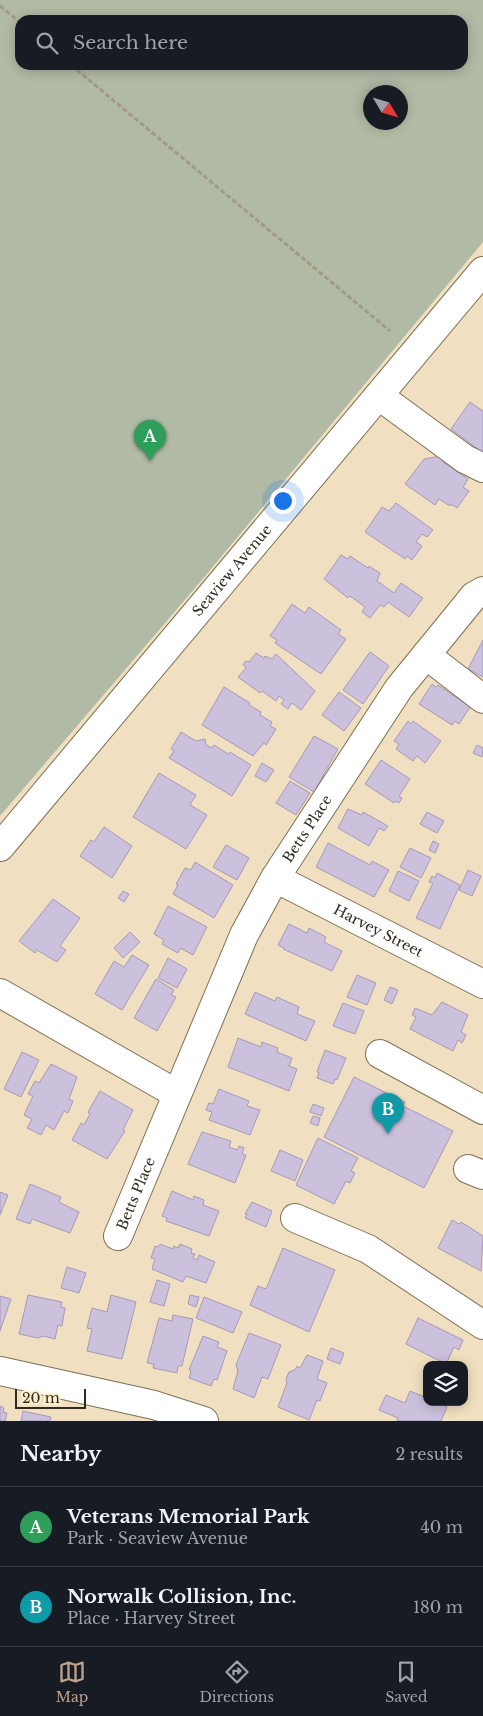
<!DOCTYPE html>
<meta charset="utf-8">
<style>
body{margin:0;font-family:"Libre Baskerville",serif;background:#242831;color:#f1f3f6}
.controls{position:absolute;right:15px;bottom:15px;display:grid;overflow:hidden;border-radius:10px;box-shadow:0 2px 12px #0003}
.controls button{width:45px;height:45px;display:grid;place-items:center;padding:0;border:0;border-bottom:1px solid #363941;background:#171b24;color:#f1f3f6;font:25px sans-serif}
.compass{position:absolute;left:363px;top:85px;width:45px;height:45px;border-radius:50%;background:#171b24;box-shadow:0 2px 12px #0003;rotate:128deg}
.scale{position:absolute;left:15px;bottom:12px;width:71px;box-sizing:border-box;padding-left:5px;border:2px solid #302b1e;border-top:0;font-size:14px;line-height:18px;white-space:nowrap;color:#302b1e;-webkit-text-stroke:4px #fdeecd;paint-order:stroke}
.you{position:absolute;left:282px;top:500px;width:18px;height:18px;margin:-12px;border:4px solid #fff;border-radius:50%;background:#1a73e8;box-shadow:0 0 0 8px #1a73e833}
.badge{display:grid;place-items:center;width:32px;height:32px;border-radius:50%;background:#c0a38e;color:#fff;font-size:16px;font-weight:700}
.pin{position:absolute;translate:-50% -41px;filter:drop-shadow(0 1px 2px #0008)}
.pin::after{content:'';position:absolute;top:26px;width:18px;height:15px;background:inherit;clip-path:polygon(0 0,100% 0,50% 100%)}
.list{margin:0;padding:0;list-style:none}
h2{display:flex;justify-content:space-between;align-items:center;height:65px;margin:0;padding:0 20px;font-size:21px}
h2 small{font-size:16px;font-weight:400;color:#9ea1a6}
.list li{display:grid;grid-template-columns:32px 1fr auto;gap:15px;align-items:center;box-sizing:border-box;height:80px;padding:0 20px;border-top:1px solid #363941}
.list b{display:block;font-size:19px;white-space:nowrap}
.list p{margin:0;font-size:16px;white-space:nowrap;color:#9ea1a6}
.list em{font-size:16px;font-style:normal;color:#9ea1a6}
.icon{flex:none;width:28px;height:28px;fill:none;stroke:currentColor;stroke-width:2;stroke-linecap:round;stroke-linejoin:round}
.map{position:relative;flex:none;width:483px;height:1421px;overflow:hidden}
.search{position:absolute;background:#171b24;box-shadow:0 2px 12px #0003;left:15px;right:15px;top:15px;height:55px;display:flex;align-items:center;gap:12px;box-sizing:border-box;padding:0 18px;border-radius:15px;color:#9ea1a6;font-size:19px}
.sheet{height:225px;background:#171b24}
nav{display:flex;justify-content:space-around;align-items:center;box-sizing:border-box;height:70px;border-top:1px solid #363941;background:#171b24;font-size:14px;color:#9ea1a6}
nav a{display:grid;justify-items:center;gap:2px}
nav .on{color:#c0a38e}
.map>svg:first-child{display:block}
</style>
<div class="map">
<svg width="483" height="1421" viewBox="0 0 483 1421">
<rect width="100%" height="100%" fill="#f0e0c1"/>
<path fill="#b0baa4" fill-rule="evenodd" d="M0,0H483V242L201,581L0,816ZM20,20H463V65H20ZM370,92H400V122H370Z"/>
<g fill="#ccc1dd" stroke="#a599b8">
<path d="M470,402L483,411V453L451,429Z"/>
<path d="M441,456L443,462L468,479L463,487L469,491L457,508L451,504L450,506L439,499L435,505L405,484L424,459Z"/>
<path d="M396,503L433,530L427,537L422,534L416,542L422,546L412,560L407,556L405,559L365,532L382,507L389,511Z"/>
<path d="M341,555L348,559L350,556L368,568L369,566L380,573L377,581L394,593L401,583L423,598L409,617L388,602L384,607L380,605L370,618L362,612L365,607L350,596L348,598L324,579Z"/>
<path d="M292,604L305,613L309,607L341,630L338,634L346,639L321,674L275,643L277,640L270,636Z"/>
<path d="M483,640V677L468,669Z"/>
<path d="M370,652L389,666L363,704L343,690Z"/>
<path d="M256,653L264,658L265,656L272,659L276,654L315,691L301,710L292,703L288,709L281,704L284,700L279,696L276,701L262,691L260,693L238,677L246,668L243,664L246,661L249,662Z"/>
<path d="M432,684L436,687L438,685L470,707L459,724L455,721L452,725L419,704Z"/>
<path d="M224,687L250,703L249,705L261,712L260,715L272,722L270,726L276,729L266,745L264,743L253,756L202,725Z"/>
<path d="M339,692L361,708L344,731L322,715Z"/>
<path d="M408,721L411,724L413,721L441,741L425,763L417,756L413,761L396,749L399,744L394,741Z"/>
<path d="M181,732L196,741L205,739L206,745L212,748L214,745L228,754L230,752L251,765L232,796L169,758L174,751L171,749Z"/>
<path d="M314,736L338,749L314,792L289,777Z"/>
<path d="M477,745L483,748L482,757L473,753Z"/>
<path d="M381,760L410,779L399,796L402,798L399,803L396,801L394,803L365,784Z"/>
<path d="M262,763L274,770L266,782L255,776Z"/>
<path d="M159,773L196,795L190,805L207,815L186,849L133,817Z"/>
<path d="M290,781L310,793L296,815L276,803Z"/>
<path d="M348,809L362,815L363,812L388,826L384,831L379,828L369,846L338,828Z"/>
<path d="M427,812L444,821L437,833L420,824Z"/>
<path d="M104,827L132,846L112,878L80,856L91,840L94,842Z"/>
<path d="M433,841L439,844L435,853L429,850Z"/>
<path d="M328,843L370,865L372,861L389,870L374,897L316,867Z"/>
<path d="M226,845L249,858L237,880L213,867Z"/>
<path d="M410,848L431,858L421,878L400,867Z"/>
<path d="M195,862L233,885L214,918L173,894L178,885L176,884L185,868L191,870Z"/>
<path d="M468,870L481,876L472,896L459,890Z"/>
<path d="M398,871L419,881L409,901L389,891Z"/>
<path d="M437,873L460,885L440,929L416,918L433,883L429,882L432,876L435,878Z"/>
<path d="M123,891L129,894L124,902L118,898Z"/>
<path d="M53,899L80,918L60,946L66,950L57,962L37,950L35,953L19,941Z"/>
<path d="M168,906L207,927L193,955L180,948L178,953L162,944L164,940L154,934Z"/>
<path d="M289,924L307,933L309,928L326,937L324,942L342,951L332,971L283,949L284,948L278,945Z"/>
<path d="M130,932L140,942L123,958L114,948Z"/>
<path d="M132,955L149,965L122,1010L95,994L114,961L124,967Z"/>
<path d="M168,958L187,969L177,988L158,978Z"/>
<path d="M357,975L376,983L367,1005L347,997Z"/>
<path d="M156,979L174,990L171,995L176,997L157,1031L134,1018Z"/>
<path d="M390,987L398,990L392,1004L384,1000Z"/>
<path d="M255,992L275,1001L277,997L299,1007L297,1014L315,1021L306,1041L245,1014Z"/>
<path d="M442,1002L468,1015L461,1032L466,1035L462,1043L458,1040L453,1051L410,1029L416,1017L412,1015L415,1008L432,1015Z"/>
<path d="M343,1003L364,1011L355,1034L333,1026Z"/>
<path d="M238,1038L261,1047L262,1042L278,1048L277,1052L292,1058L289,1066L297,1069L289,1091L228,1067Z"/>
<path d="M325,1050L346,1058L337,1080L335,1079L333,1084L317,1078L319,1073L317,1072Z"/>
<path d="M22,1052L39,1060L21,1097L4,1089Z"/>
<path d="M51,1064L77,1077L69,1099L73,1101L68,1113L64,1111L54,1130L46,1125L41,1135L27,1128L32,1119L24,1115L33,1096L28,1094L35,1081L39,1083Z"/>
<path d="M354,1077L405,1102L403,1106L453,1131L424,1188L324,1137Z"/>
<path d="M219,1089L249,1101L247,1106L260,1110L250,1135L209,1120L212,1112L206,1110L209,1103L213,1104Z"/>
<path d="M100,1091L133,1110L123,1130L125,1131L107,1159L72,1140L81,1123L84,1125L90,1114L88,1112Z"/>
<path d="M313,1104L324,1108L321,1116L310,1112Z"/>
<path d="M313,1116L320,1118L318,1126L310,1123Z"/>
<path d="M202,1132L231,1141L229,1147L237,1150L239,1146L244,1148L242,1154L246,1155L235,1183L188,1164Z"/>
<path d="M318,1138L358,1158L351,1171L355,1173L350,1183L346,1181L334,1204L296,1185Z"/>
<path d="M280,1150L303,1160L295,1181L271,1171Z"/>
<path d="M30,1184L61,1197L59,1202L79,1212L70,1233L32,1219L30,1224L16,1219Z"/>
<path d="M172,1191L193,1200L194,1196L204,1200L203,1205L219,1211L209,1236L166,1221L167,1218L162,1216Z"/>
<path d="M0,1192L8,1195L0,1215Z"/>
<path d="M252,1202L272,1211L266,1227L245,1218L247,1214H245Z"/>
<path d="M452,1220L459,1224L461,1222L483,1236L481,1271L438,1248Z"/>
<path d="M160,1244L173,1249L174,1246L178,1248L180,1244L192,1249L191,1253L195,1254L193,1258L197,1260L199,1255L215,1262L206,1283L186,1276L183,1282L152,1269L155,1259L151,1258L155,1246L158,1247Z"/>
<path d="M283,1248L335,1270L309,1332L250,1305L258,1286L266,1289Z"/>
<path d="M67,1267L86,1273L79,1293L61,1288Z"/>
<path d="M157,1280L170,1284L164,1306L150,1302Z"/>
<path d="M28,1295L62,1302L61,1307L65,1308L62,1326L58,1325L55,1339L43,1336L38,1338L19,1334Z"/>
<path d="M111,1295L136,1302L122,1359L87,1351L92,1329L87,1328L92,1308L107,1312Z"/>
<path d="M190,1295L199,1297L196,1307L188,1304Z"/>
<path d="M0,1296L11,1299L0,1331Z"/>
<path d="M204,1297L242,1312L233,1333L196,1318Z"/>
<path d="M173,1315L193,1319L182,1366H178L177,1373L153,1368L154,1364L147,1363L159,1318L172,1321Z"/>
<path d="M418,1318L463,1340L459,1350L454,1347L446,1364L406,1344Z"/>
<path d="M249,1333L281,1345L268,1379L262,1377L254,1398L233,1389L238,1371L236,1365Z"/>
<path d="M203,1336L219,1342L217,1347L227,1351L217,1380L214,1379L211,1386L189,1378L191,1371L189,1370Z"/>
<path d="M331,1348L344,1353L340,1364L327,1359Z"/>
<path d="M307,1355L323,1361L317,1379L327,1383L320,1401L317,1400L309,1420L278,1407L287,1383L286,1379L289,1372L295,1370L297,1366L300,1368Z"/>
<path d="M410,1391L427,1398V1402H437L447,1407L441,1421H397L398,1418L379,1410L386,1395L405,1403Z"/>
<path d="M0,1406L4,1408L3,1412L7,1413L5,1421H0Z"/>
<path d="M23,1411L51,1417L50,1421H21Z"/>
</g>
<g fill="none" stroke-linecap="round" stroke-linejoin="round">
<g stroke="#7e7053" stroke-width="30">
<g id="minor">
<path d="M379,396L465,459L483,468"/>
<path d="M426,655L483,699"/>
<path id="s1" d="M0,847L483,271"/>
<path id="s2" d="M275,878L483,984"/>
<path d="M0,993L177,1094"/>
<path d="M380,1054L483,1110"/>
<path d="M468,1169L483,1175"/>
<path d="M295,1218L368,1249L483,1325"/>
<path id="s3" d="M118,1236L244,935L275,878L399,688L474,596L483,591"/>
<path d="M0,1371L154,1405L204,1421"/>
</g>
</g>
<g stroke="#a49981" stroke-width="3" stroke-dasharray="5 2.5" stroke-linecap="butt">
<path d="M0,6L20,22"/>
<path d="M71,65L390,331"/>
</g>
<use href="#minor" stroke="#fff" stroke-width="28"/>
</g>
<g text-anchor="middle" stroke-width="4" stroke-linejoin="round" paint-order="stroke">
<g font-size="14" fill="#302b1e" stroke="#fdeecd">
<text dy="5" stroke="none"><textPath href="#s1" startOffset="361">Seaview Avenue</textPath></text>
<text dy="5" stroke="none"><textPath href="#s3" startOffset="450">Betts Place</textPath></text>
<text dy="5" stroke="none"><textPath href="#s2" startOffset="116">Harvey Street</textPath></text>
<text dy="5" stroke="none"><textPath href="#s3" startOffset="46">Betts Place</textPath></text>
</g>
</g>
</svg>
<div class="controls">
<button><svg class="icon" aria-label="layers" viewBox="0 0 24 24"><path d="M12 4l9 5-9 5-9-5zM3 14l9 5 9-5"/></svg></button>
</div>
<svg class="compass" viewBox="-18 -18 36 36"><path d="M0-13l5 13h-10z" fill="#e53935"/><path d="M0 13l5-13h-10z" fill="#9ea1a6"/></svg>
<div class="scale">20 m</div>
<div class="you"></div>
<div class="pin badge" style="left:150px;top:461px;background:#2e9e5b">A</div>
<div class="pin badge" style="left:388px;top:1134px;background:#0f9aa8">B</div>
<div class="search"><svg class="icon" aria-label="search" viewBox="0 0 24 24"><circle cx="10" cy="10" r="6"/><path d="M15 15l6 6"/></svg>Search here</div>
</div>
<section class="sheet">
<h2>Nearby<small>2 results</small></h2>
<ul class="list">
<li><span class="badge" style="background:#2e9e5b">A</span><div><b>Veterans Memorial Park</b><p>Park · Seaview Avenue</p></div><em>40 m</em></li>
<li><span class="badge" style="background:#0f9aa8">B</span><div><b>Norwalk Collision, Inc.</b><p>Place · Harvey Street</p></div><em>180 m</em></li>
</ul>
</section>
<nav>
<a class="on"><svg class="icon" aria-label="map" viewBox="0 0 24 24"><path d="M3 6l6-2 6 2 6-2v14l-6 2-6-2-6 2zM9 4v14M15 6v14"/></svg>Map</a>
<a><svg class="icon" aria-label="directions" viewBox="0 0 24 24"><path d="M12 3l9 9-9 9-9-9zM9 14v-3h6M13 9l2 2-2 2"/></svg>Directions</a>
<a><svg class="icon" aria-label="saved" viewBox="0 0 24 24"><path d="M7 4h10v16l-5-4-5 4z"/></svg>Saved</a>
</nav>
